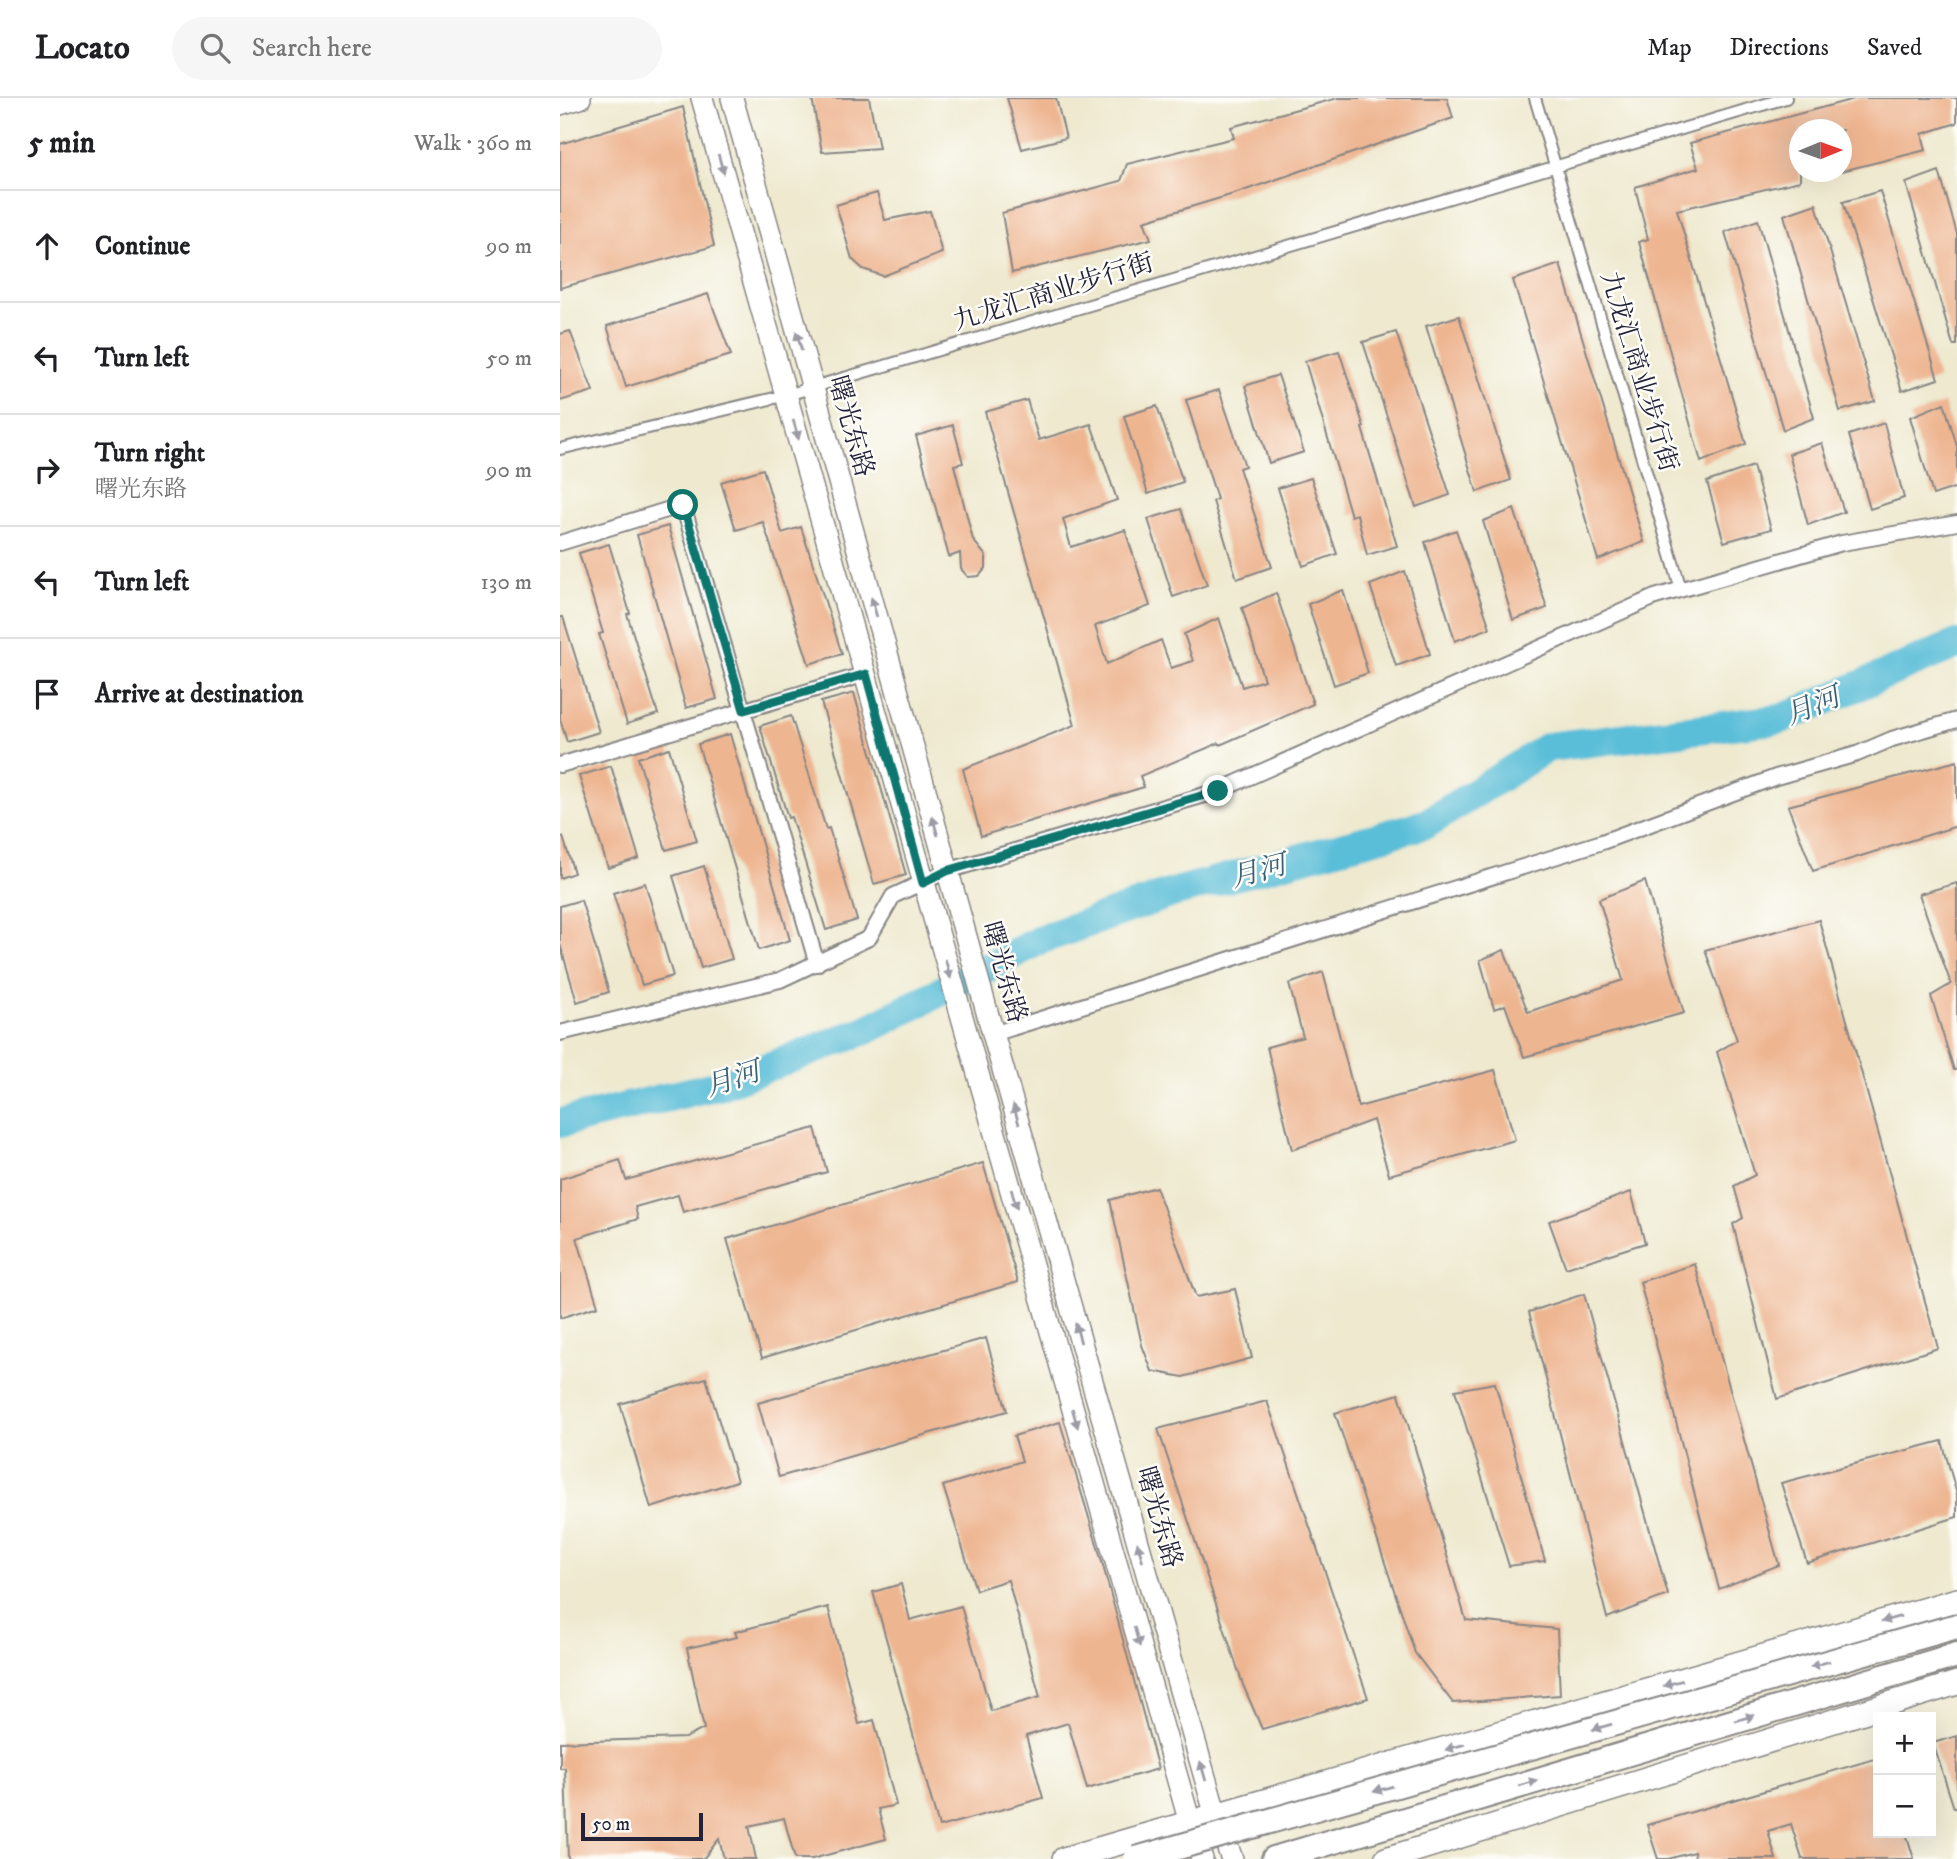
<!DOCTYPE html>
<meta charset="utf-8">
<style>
body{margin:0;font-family:"IM FELL DW Pica","Noto Serif SC",serif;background:#f6f6f6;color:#202124}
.controls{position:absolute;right:21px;bottom:21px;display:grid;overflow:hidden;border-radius:0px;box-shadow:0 7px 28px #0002}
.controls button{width:63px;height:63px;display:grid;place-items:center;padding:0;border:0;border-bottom:2px solid #e0e0e0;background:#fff;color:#202124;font:35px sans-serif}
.compass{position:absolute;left:1229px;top:21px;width:63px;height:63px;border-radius:50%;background:#fff;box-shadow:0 7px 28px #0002;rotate:89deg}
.scale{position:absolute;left:21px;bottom:18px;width:122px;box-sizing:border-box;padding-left:7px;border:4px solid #22223b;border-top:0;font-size:19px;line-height:24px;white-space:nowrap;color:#22223b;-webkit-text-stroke:5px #fdfcf7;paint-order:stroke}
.stop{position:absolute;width:21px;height:21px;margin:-16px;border:5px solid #0f766e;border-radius:50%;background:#fff}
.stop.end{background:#0f766e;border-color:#fff;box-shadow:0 2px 7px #0008}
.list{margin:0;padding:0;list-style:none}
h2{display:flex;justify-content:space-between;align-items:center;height:91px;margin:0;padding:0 28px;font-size:30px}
h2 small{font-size:23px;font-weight:400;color:#757577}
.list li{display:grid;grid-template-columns:46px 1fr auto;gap:21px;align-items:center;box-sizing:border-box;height:112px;padding:0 28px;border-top:2px solid #e0e0e0}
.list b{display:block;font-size:26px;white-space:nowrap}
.list p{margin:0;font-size:23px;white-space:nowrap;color:#757577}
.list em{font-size:23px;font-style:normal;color:#757577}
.icon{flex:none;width:38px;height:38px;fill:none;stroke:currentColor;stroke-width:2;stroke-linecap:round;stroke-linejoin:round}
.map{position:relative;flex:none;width:1397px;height:1761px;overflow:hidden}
header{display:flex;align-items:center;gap:42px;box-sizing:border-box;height:98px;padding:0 35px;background:#fff;border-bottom:2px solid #e0e0e0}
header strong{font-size:33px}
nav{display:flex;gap:38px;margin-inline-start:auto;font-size:24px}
.search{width:490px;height:63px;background:#f6f6f6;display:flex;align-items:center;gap:18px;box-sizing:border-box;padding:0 24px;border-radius:38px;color:#757577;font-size:26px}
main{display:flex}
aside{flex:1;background:#fff}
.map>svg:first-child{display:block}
</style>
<header>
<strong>Locato</strong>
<div class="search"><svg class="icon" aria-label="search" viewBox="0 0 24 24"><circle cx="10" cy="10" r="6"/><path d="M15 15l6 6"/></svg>Search here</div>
<nav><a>Map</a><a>Directions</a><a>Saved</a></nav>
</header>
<main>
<aside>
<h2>5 min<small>Walk · 360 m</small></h2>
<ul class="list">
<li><svg class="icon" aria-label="ahead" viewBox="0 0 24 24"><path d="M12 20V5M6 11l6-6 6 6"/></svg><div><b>Continue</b></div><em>90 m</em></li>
<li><svg class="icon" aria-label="left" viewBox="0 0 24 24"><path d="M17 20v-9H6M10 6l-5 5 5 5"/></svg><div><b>Turn left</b></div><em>50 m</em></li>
<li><svg class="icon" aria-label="right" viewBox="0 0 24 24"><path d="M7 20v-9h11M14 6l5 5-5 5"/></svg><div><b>Turn right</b><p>曙光东路</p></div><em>90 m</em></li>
<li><svg class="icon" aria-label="left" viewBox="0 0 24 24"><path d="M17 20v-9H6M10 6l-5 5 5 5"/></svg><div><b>Turn left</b></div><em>130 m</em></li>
<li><svg class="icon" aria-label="arrive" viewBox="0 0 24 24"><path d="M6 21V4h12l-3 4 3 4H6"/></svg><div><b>Arrive at destination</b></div></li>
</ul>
</aside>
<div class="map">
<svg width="1397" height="1761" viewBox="0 0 1397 1761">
<rect width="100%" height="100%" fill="#fdfcf7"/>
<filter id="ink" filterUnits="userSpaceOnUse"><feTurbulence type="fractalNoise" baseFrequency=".0143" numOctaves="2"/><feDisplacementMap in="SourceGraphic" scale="14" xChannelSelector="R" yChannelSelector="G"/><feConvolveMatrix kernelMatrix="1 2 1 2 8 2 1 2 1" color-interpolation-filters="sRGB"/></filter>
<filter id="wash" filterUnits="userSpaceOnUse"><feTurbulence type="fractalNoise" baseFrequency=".00686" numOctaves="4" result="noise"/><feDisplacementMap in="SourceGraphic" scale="28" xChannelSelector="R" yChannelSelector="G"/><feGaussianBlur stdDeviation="1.57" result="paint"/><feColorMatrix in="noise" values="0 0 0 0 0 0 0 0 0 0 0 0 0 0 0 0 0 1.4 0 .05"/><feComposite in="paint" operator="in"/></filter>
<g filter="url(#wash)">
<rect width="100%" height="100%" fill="#eee9cf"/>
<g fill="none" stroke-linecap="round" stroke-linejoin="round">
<path stroke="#5abed8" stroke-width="30" d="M0,1025L163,986L306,932L482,841L612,795L866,726L988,649L1221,621L1397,546"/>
</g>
<g id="blocks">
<g fill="#eeb591">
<path d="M252,0H309L319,50L262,54Z"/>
<path d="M447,0H496L506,40L462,51Z"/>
<path d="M778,0H887L893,20L677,95L584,123L591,141L452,175L442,115L561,83L567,66L674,40L671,29Z"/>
<path d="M1298,0H1397V25L1362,36L1366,52L1282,73V32H1240V83L1117,112L1186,346L1141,364L1079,144L1088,141L1075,89L1138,70L1130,45Z"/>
<path d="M123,9L154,148L0,190V46Z"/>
<path d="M1379,73L1397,136V247H1393L1346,85Z"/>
<path d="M1320,93L1378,281L1342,293L1283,104Z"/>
<path d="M317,95L325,122L370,113L382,155L323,178L303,171L292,161L276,107Z"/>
<path d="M1256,106L1315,303L1280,313L1224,117Z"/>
<path d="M1198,122L1254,320L1223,332L1165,134Z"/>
<path d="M1000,166L1084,444L1038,462L953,182Z"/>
<path d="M148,196L171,257L66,289L47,228Z"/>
<path d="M899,218L951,382L917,394L866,228Z"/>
<path d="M10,233L33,293L0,303V236Z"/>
<path d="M836,234L890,397L856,409L803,244Z"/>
<path d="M779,253L804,329L802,330L837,448L807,457L797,416L791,418L745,263Z"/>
<path d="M718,277L744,354L709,365L685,288Z"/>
<path d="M659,292L685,368L679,370L712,469L677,481L653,403L657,401L626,302Z"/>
<path d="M467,302L479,342L531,326L557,402L503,421L511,449L565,432L590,508L535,528L547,566L601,542L611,570L633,563L624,536L659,520L682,589L704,582L682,510L716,495L753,606L660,647L659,645L580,678L584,689L421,738L403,671L515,627L425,314Z"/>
<path d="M1384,305L1397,348V389L1373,397L1350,319Z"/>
<path d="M597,308L623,384L588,396L564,318Z"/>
<path d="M1324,325L1344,400L1310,411L1289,337Z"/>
<path d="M393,327L403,365L394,367L413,442L426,458V470L419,478L408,479L401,471L400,455L389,459L356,338Z"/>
<path d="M1262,345L1284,414L1248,427L1229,356Z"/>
<path d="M1193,368L1211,431L1164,444L1147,384Z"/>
<path d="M203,371L222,435L241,429L282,556L249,566L203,424L176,432L161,384Z"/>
<path d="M751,380L777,456L743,468L718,390Z"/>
<path d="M621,411L647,487L613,499L588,421Z"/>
<path d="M954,411L987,510L953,522L923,423Z"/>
<path d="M108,428L157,601L126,610L77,437Z"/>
<path d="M896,432L930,530L895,543L865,444Z"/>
<path d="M49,446L70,515L67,516L98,616L67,626L39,536L43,535L19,455Z"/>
<path d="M845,473L870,556L836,568L810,487Z"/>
<path d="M783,492L808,575L774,587L748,506Z"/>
<path d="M0,519H3L39,634L7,644L0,621Z"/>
<path d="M294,595L346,777L314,786L261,604Z"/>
<path d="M231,618L266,731L269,730L297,822L266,832L231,719L228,720L200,628Z"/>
<path d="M170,636L230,842L199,852L138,646Z"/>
<path d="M109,650L137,743L106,752L78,660Z"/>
<path d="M1397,663V728L1253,773L1228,708Z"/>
<path d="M51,668L79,760L48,770L19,678Z"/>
<path d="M0,739H3L14,775L0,780Z"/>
<path d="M144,768L172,861L141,870L113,778Z"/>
<path d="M1085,783L1124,915L964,959L945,907L934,911L920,862L944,852L968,914L1063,882L1039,801Z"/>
<path d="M85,785L113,878L82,887L53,795Z"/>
<path d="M1397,785V972H1394L1371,898L1391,886L1359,796Z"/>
<path d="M21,802L49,894L17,904L0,846V808Z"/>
<path d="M1259,822L1378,1250L1217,1301L1173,1126L1183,1120L1174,1088L1195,1077L1157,954L1177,942L1145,852Z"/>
<path d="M763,874L798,1009L935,972L955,1042L829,1077L813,1022L732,1052L707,949L743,939L729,886Z"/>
<path d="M255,1030L267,1074L123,1114L118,1097L75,1109L78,1121L17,1140L38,1208L0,1220V1081L60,1062L66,1082Z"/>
<path d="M423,1065L458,1184L202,1260L167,1141Z"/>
<path d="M596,1089L636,1199L675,1191L692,1260L623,1279L592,1273L582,1247L550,1102Z"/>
<path d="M1071,1094L1085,1145L1006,1170L989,1123Z"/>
<path d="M1135,1166L1219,1467L1159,1491L1080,1184Z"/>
<path d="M1024,1196L1108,1497L1047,1520L969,1214Z"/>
<path d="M426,1240L447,1313L219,1379L198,1305Z"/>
<path d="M146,1280L177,1383L91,1410L60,1306Z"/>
<path d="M935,1285L985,1463L949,1468L895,1292Z"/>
<path d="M839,1296L906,1522L997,1531L1000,1597L893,1605L855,1555L775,1315Z"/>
<path d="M707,1303L808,1600L702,1631L683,1587L598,1331Z"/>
<path d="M500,1324L539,1453L598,1671L527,1691L508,1625L466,1638L483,1700L379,1729L313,1494L341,1486L350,1522L401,1508L431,1613L480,1599L448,1482L416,1492L383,1388L462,1363L454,1338Z"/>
<path d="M1382,1343L1397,1397V1419L1247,1465L1221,1385Z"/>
<path d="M268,1509L299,1626L314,1622L336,1707L318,1711L326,1741L252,1761H235L224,1720L189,1728L196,1761H164L159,1741L143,1761H8L5,1670H0V1644L125,1640L144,1631L127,1550L177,1539L175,1534Z"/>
<path d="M1397,1638V1710H1394L1373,1645Z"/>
<path d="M1318,1660V1735H1346L1354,1761H1242L1231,1726L1208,1733L1216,1761H1135L1134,1754L1108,1761H1098L1087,1727Z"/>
</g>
</g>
</g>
<g filter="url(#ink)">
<use href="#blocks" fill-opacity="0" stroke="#888685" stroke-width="2"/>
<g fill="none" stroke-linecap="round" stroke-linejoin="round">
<g stroke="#888685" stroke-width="14">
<g id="pedestrian">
<path d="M975,0L1121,491"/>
<path d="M0,351L227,297L1226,0"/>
</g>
</g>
<g stroke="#888685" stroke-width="18">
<g id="minor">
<path d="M0,445L123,407L257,866"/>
<path d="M0,667L306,576"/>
<path d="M0,935L220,882L309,840L333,798L387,773L658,693L1095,499L1282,445L1397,425"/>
<path d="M433,936L1042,744L1216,679L1297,656L1332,641L1397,622"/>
</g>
</g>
<g stroke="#888685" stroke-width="24">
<g id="secondary">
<path d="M142,0L630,1725L642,1761"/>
<path d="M172,0L441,964L656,1718L672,1761"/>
<path d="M0,6L20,0"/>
</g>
</g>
<g stroke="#888685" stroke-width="26">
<g id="primary">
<path d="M504,1761L1397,1502"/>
<path d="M826,1761L1397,1585"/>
</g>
</g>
<g stroke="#888685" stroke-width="28">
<path id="trunk" d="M714,1761L1397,1557"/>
</g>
<use href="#pedestrian" stroke="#fff" stroke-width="10"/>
<use href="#minor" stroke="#fff" stroke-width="14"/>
<use href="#secondary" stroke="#fff" stroke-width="21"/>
<use href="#primary" stroke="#fff" stroke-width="23"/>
<use href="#trunk" stroke="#fff" stroke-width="24"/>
<g stroke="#888685" stroke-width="28" stroke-linecap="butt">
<path id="trunk-bridge" d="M576,1761L1397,1528"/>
</g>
<use href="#trunk-bridge" stroke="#fff" stroke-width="24"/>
</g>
<defs><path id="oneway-solid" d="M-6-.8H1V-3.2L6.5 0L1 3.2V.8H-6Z" transform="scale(1.75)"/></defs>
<g fill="#9c9ca7">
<use href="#oneway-solid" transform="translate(161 66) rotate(74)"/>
<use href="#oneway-solid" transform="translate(239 243) rotate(-106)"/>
<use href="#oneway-solid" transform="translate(236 332) rotate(74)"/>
<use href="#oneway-solid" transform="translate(314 509) rotate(-106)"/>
<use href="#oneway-solid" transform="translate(375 728) rotate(-106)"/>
<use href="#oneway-solid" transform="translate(388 871) rotate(74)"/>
<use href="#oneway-solid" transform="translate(456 1016) rotate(-106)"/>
<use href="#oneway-solid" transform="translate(454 1101) rotate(74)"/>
<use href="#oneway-solid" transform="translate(518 1235) rotate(-106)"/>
<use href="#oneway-solid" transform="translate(515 1320) rotate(74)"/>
<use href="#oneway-solid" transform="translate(580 1454) rotate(-106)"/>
<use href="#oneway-solid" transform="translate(1331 1521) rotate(164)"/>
<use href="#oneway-solid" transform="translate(577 1539) rotate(74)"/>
<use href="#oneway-solid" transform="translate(1260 1566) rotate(164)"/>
<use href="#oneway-solid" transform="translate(1113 1585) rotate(164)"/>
<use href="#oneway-solid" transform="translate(1185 1620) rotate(-17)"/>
<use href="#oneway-solid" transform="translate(1042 1629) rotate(164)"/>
<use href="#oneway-solid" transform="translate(895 1649) rotate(164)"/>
<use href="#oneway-solid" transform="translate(643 1673) rotate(-106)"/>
<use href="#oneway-solid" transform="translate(968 1685) rotate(-17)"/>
<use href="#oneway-solid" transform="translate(823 1691) rotate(164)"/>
</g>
</g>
<g fill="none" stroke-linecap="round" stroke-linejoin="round" filter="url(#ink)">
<path stroke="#0f766e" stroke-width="9" d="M123,407L184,612L306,576L363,785L387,773L658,693"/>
</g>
<g text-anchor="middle" stroke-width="5" stroke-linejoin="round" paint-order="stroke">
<g font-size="26" fill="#22223b" stroke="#fdfcf7">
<text transform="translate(493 193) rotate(-17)" y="9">九龙汇商业步行街</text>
<text transform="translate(1080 273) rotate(73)" y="9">九龙汇商业步行街</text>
<text transform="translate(292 328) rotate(74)" y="9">曙光东路</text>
<text transform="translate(445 874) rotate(74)" y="9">曙光东路</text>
<text transform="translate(600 1419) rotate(74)" y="9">曙光东路</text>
</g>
<g font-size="28" font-style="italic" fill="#38607a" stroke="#fdfcf7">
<text transform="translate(1252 607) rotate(-22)" y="10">月河</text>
<text transform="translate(698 772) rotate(-15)" y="10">月河</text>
<text transform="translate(172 980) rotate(-18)" y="10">月河</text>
</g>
</g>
</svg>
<div class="controls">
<button>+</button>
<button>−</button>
</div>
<svg class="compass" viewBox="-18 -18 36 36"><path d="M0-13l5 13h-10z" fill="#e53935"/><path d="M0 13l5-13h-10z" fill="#757577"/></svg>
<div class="scale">50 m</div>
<div class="stop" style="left:123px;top:407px"></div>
<div class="stop end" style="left:658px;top:693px"></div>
</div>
</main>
